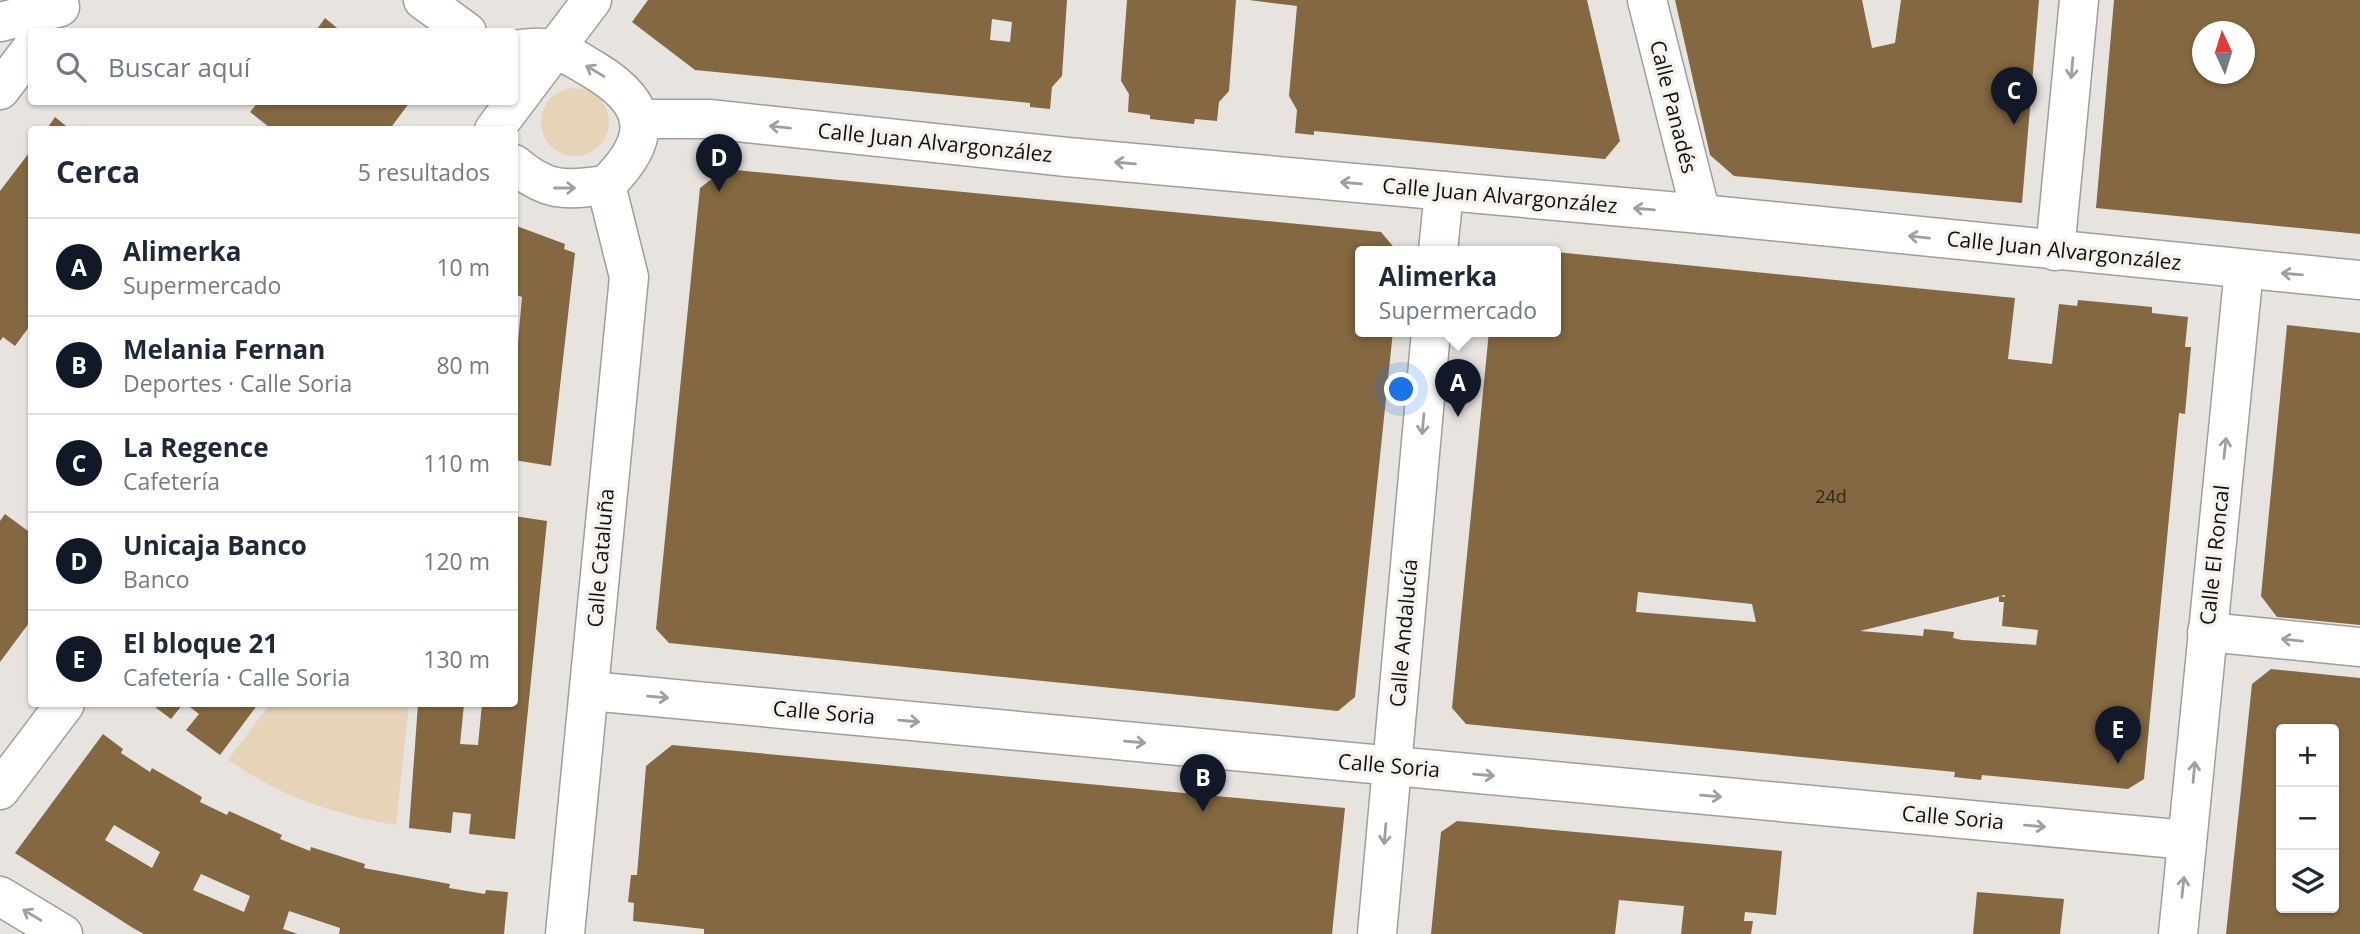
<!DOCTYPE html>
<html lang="es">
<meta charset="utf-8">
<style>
body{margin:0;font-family:"Open Sans",sans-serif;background:#f6f6f7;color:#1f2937}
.controls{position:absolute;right:21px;bottom:21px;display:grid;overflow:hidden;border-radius:7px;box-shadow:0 2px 5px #0004}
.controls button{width:63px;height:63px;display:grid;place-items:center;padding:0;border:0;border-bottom:2px solid #e0e1e3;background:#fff;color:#1f2937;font:35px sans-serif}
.compass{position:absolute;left:2192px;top:21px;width:63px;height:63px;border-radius:50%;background:#fff;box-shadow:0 2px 5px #0004;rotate:356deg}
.you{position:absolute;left:1402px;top:390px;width:24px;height:24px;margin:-18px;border:5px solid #fff;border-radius:50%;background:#1a73e8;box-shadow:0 0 0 10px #1a73e833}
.badge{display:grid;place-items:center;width:46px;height:46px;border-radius:50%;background:#111827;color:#fff;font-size:23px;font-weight:700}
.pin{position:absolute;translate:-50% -58px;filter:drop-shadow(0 2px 4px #0008)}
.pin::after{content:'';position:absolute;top:37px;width:24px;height:21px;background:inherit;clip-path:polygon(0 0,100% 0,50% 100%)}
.popup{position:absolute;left:1355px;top:246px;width:206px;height:91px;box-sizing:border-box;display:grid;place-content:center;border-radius:7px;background:#fff;filter:drop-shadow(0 2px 5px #0005);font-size:23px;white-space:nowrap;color:#747a83}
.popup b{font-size:26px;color:#1f2937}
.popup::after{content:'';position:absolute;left:50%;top:100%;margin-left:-14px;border:14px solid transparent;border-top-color:#fff}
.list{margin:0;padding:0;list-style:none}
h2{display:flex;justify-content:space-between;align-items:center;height:91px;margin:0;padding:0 28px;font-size:30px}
h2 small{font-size:23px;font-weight:400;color:#747a83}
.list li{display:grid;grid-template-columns:46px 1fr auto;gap:21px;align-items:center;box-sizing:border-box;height:98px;padding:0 28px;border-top:2px solid #e0e1e3}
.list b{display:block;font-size:26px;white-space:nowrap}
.list p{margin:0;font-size:23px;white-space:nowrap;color:#747a83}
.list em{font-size:23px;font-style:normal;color:#747a83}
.icon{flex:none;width:38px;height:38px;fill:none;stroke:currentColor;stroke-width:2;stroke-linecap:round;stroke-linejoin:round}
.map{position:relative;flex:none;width:2360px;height:934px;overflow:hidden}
.search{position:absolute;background:#fff;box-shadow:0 2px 5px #0004;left:28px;top:28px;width:490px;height:77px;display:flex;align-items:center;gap:18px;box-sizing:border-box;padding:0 24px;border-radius:7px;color:#747a83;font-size:26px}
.panel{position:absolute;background:#fff;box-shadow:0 2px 5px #0004;left:28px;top:126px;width:490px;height:581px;border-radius:7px}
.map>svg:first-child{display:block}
</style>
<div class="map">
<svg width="2360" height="934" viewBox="0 0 2360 934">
<rect width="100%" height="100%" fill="#e7e4e0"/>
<g fill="#e6d3b8">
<circle cx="575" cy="122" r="34"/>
<path d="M270,704H409L396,825C331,813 284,798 228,760Z"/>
</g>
<g fill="#836841" fill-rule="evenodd">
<path d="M648,0H1067L1062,76L1052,87L1050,109L1030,107V103L695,70L632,22ZM992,19L1012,22L1010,42L990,40Z"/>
<path d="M1127,0H1236L1229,91L1219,102L1217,121L1195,119L1194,124L1150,119V115L1128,112L1129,94L1121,81Z"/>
<path d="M1249,0H1587L1620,141L1605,159L1314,131V135L1295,133L1297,110L1289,96L1297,6Z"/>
<path d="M1675,0H1862L1872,48L1895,43L1901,0H2039L2022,203L1734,176L1710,155Z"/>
<path d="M2114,0H2360V234L2096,208ZM2202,32H2244V74H2202Z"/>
<path d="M325,18L342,32H315Z"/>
<path d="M258,102H410L389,130H267L269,127L250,112Z"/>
<path d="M55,117L71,130H46Z"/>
<path d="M32,149V329L29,327L15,346L3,337L0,341V191Z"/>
<path d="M725,169L1381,232L1397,251H1360V331H1393L1355,697L1338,711L669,643L656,629L700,188Z"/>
<path d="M514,225L565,244L564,249L575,253L551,466L514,460V387L522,297L514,294Z"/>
<path d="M1556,252L2015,298L2008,359L2052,364L2059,304L2077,306L2078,300L2152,307V313L2188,317L2185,347H2191L2185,414L2179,413L2144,779L2128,789L1982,775L1981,780L1954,777L1955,772L1466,724L1452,708L1489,331H1556ZM1638,592L1752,604L1756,622L1636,612ZM2005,595V597L1999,596V602H2004L2002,626L2038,630L2036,645L1962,640L1953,638L1954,632L1924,629L1923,636L1860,631Z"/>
<path d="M2287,325L2360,333V625L2277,617L2261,596Z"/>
<path d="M5,514L32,534V619L0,662V521Z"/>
<path d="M514,516L547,521L515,839L469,834L471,814L453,812L451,833L409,828L418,704H464L460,744L478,745L482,704H514Z"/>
<path d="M2271,669L2360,678V934H2226L2252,684ZM2281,729H2334V908H2281Z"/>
<path d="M151,704H183L171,719Z"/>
<path d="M186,704H258L220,755L186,730L199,714Z"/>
<path d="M103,734L123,749L121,753L150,772L152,768L202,797L200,802L227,815L229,811L282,835L280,839L310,851L311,847L365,864L364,868L450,884L449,888L485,894L486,890L508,892L504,934H339L340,928L289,911L283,929L298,934H144L133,928L15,853ZM114,825L160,852L152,868L105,840ZM201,874L250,896L244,912L193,890Z"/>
<path d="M672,745L1345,808L1332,934H704V929L633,921L634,903L628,902L631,875H637L646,766Z"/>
<path d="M1457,821L1782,851L1776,915L1745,912L1744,921H1753L1751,934H1681L1684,906L1619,900L1615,934H1431L1441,832Z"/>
<path d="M1977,892L2064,899L2060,934H1973Z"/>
</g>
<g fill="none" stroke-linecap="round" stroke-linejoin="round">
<g stroke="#a19e9a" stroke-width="41">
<g id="street">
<path d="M423,0L467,32"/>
<path d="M1647,0L1701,214"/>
<path d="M0,22L60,7"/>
<path d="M514,50C553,43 562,51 594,70C652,105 653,139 606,185C565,190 548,193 514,164"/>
<path d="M0,90L32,48"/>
<path d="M640,119H709L1067,157L1701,214L2360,280"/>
<path d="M494,130L592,0"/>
<path d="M1438,251L1444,191"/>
<path d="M2055,251L2079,0"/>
<path d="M2207,632L2360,647"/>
<path d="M590,691L2187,840"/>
<path d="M0,790L65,704"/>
<path d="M0,896L63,934"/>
<path d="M565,934L629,277L606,185"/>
<path d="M1377,934L1431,331"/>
<path d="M2178,934L2244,269"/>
</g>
</g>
<use href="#street" stroke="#fff" stroke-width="38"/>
</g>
<defs><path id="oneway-shaft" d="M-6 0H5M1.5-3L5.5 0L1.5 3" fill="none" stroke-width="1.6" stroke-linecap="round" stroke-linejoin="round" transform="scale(1.75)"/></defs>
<g stroke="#a09f9f">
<use href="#oneway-shaft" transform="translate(2072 68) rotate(95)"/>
<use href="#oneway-shaft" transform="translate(595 71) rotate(-149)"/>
<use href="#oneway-shaft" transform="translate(780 127) rotate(-174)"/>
<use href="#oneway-shaft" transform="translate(1125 163) rotate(-175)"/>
<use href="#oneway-shaft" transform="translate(1351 183) rotate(-175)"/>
<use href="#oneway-shaft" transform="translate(565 188)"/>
<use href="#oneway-shaft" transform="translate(1644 209) rotate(-175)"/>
<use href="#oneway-shaft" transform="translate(1919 237) rotate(-174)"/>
<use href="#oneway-shaft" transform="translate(2292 274) rotate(-175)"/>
<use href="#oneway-shaft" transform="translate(1423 424) rotate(95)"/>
<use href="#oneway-shaft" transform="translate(2225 448) rotate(-84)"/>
<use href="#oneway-shaft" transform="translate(2292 640) rotate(-174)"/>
<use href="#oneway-shaft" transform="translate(658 697) rotate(5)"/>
<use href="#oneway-shaft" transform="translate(909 721) rotate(5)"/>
<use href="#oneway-shaft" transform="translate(1135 742) rotate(5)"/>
<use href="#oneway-shaft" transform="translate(2194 772) rotate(-85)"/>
<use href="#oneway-shaft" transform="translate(1484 775) rotate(5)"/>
<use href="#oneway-shaft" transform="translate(1711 796) rotate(5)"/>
<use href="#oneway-shaft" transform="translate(2035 826) rotate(5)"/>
<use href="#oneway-shaft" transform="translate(1385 834) rotate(95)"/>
<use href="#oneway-shaft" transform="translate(2183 887) rotate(-84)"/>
<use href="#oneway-shaft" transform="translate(32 915) rotate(-149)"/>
</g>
<g text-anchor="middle" stroke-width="7" stroke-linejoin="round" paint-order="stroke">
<g font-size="18" fill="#2e261b">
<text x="1831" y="503">24d</text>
</g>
<g font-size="21" fill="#11100e" stroke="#f5f1ed">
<text transform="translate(1673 107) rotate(76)" y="7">Calle Panadés</text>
<text transform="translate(935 143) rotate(6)" y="7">Calle Juan Alvargonzález</text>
<text transform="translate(1500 196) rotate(5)" y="7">Calle Juan Alvargonzález</text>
<text transform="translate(2064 251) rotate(6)" y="7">Calle Juan Alvargonzález</text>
<text transform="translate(2215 555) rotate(-84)" y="7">Calle El Roncal</text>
<text transform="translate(601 558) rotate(-85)" y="7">Calle Cataluña</text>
<text transform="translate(1404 633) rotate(-85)" y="7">Calle Andalucía</text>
<text transform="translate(824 713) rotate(5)" y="7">Calle Soria</text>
<text transform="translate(1389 766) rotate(5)" y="7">Calle Soria</text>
<text transform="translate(1953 818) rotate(5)" y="7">Calle Soria</text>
</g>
</g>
</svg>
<div class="controls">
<button>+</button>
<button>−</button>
<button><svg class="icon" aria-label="layers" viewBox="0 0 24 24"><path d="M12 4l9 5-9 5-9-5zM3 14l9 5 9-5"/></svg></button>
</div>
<svg class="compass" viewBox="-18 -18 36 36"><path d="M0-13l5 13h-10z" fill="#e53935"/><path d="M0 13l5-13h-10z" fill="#747a83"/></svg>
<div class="you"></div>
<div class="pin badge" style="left:1458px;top:417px">A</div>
<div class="popup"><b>Alimerka</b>Supermercado</div>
<div class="pin badge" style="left:1203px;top:812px">B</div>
<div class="pin badge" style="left:2014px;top:125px">C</div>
<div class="pin badge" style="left:719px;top:192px">D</div>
<div class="pin badge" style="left:2118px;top:764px">E</div>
<div class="search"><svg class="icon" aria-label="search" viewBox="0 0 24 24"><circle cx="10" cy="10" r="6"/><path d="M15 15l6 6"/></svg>Buscar aquí</div>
<section class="panel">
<h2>Cerca<small>5 resultados</small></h2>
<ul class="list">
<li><span class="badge">A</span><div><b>Alimerka</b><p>Supermercado</p></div><em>10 m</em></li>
<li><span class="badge">B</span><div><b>Melania Fernan</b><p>Deportes · Calle Soria</p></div><em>80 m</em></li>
<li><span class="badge">C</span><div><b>La Regence</b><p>Cafetería</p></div><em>110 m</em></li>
<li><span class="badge">D</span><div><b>Unicaja Banco</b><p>Banco</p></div><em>120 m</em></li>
<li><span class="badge">E</span><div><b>El bloque 21</b><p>Cafetería · Calle Soria</p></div><em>130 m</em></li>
</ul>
</section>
</div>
